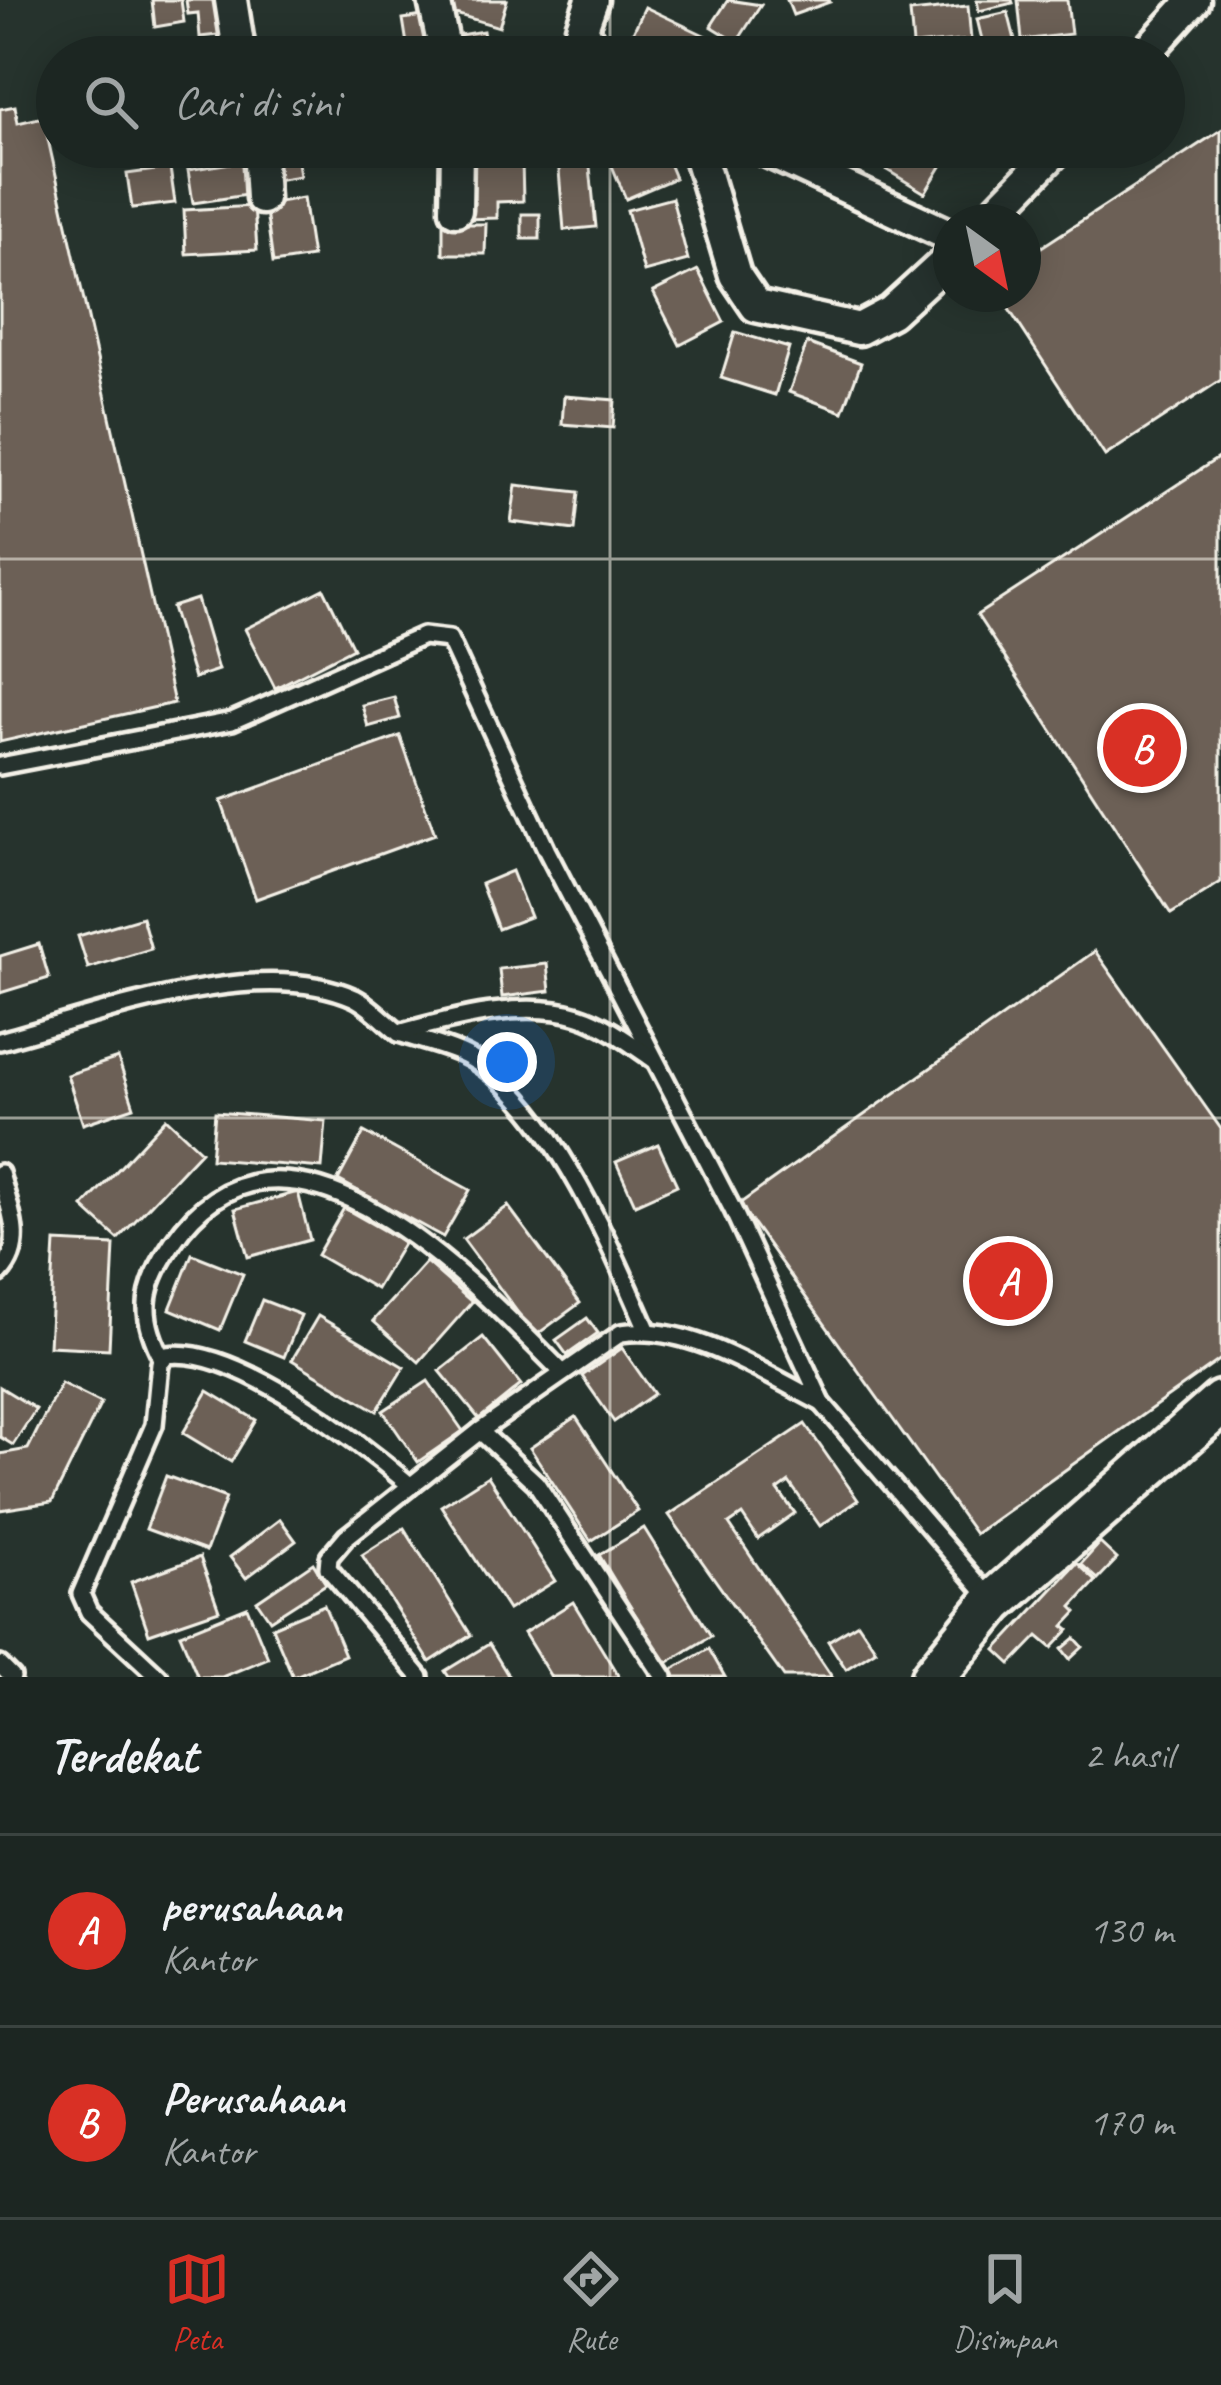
<!DOCTYPE html>
<html lang="id">
<style>
body{margin:0;font-family:Caveat,sans-serif;background:#252e2a;color:#f1f3f6}
.compass{position:absolute;left:933px;top:204px;width:108px;height:108px;border-radius:50%;background:#1c2622;box-shadow:0 6px 30px #0003;rotate:147deg}
.you{position:absolute;left:507px;top:1062px;width:42px;height:42px;margin:-30px;border:9px solid #fff;border-radius:50%;background:#1a73e8;box-shadow:0 0 0 18px #1a73e833}
.badge{display:grid;place-items:center;width:78px;height:78px;border-radius:50%;background:#d93025;color:#fff;font-size:39px;font-weight:700}
.pin{position:absolute;translate:-50% -50%;border:6px solid #fff;box-shadow:0 3px 12px #0006}
.list{margin:0;padding:0;list-style:none}
h2{display:flex;justify-content:space-between;align-items:center;height:156px;margin:0;padding:0 48px;font-size:51px}
h2 small{font-size:39px;font-weight:400;color:#a0a5a5}
.list li{display:grid;grid-template-columns:78px 1fr auto;gap:36px;align-items:center;box-sizing:border-box;height:192px;padding:0 48px;border-top:3px solid #3a4340}
.list b{display:block;font-size:45px;white-space:nowrap}
.list p{margin:0;font-size:39px;white-space:nowrap;color:#a0a5a5}
.list em{font-size:39px;font-style:normal;color:#a0a5a5}
.icon{flex:none;width:66px;height:66px;fill:none;stroke:currentColor;stroke-width:2;stroke-linecap:round;stroke-linejoin:round}
.map{position:relative;flex:none;width:1221px;height:1677px;overflow:hidden}
.search{position:absolute;background:#1c2622;box-shadow:0 6px 30px #0003;left:36px;right:36px;top:36px;height:132px;display:flex;align-items:center;gap:30px;box-sizing:border-box;padding:0 42px;border-radius:66px;color:#a0a5a5;font-size:45px}
.sheet{height:540px;background:#1c2622}
nav{display:flex;justify-content:space-around;align-items:center;box-sizing:border-box;height:168px;border-top:3px solid #3a4340;background:#1c2622;font-size:33px;color:#a0a5a5}
nav a{display:grid;justify-items:center;gap:6px}
nav .on{color:#d93025}
.map>svg:first-child{display:block}
</style>
<div class="map">
<svg width="1221" height="1677" viewBox="0 0 1221 1677">
<rect width="100%" height="100%" fill="#26332d"/>
<filter id="ink" filterUnits="userSpaceOnUse"><feTurbulence type="fractalNoise" baseFrequency=".00833" numOctaves="2"/><feDisplacementMap in="SourceGraphic" scale="24" xChannelSelector="R" yChannelSelector="G"/><feConvolveMatrix kernelMatrix="1 2 1 2 8 2 1 2 1" color-interpolation-filters="sRGB"/></filter>
<g filter="url(#ink)">
<g fill="#6c6057" stroke="#f4f1e8" stroke-width="3">
<path d="M152,0H181L184,22L155,27Z"/>
<path d="M186,0H227V34L200,37L198,13L188,14Z"/>
<path d="M445,0H507L499,27L442,10Z"/>
<path d="M728,0L761,5L737,42L711,26Z"/>
<path d="M787,0H829L830,2L793,15Z"/>
<path d="M977,0H1012L1013,3L979,11Z"/>
<path d="M1018,0H1067L1071,34L1022,40Z"/>
<path d="M968,6L971,40L913,45L910,12Z"/>
<path d="M645,7L744,54L743,57H647L626,47Z"/>
<path d="M1008,12L1015,40L984,48L977,19Z"/>
<path d="M436,14L443,57H409L403,19Z"/>
<path d="M483,31L487,57H451L448,37Z"/>
<path d="M550,31L556,57H497L494,43Z"/>
<path d="M15,106L18,123L43,117L174,703L0,742V109Z"/>
<path d="M1221,130V380L1105,456L999,294H1023V259Z"/>
<path d="M296,147L300,176L269,181L264,150Z"/>
<path d="M557,147H588L596,227L564,230Z"/>
<path d="M604,147H662L675,178L626,199Z"/>
<path d="M867,147H946L951,150L925,193L862,155Z"/>
<path d="M249,160L253,194L193,203L188,170Z"/>
<path d="M522,160L523,201L497,202V218L464,219L463,162Z"/>
<path d="M170,168L175,203L132,208L127,174Z"/>
<path d="M303,198L312,257L273,263L265,204Z"/>
<path d="M672,198L688,260L644,272L627,210Z"/>
<path d="M254,206L257,250L186,254L184,210Z"/>
<rect x="522" y="214" width="18" height="25"/>
<path d="M443,224H486L485,254H443Z"/>
<path d="M698,270L724,322L680,345L653,292Z"/>
<path d="M735,332L789,348L775,395L721,378Z"/>
<path d="M807,343L861,363L843,412L789,392Z"/>
<path d="M564,396L615,400L613,428L562,424Z"/>
<path d="M1221,456V882L1171,914L977,615Z"/>
<path d="M516,485L579,492L575,530L511,522Z"/>
<path d="M324,589L353,648L275,688L245,629Z"/>
<path d="M197,599L218,670L194,678L172,607Z"/>
<path d="M394,697L400,718L368,727L362,705Z"/>
<path d="M400,736L435,834L256,899L221,801Z"/>
<path d="M512,871L530,917L498,929L481,884Z"/>
<path d="M142,917L151,949L88,968L78,936Z"/>
<path d="M39,944L49,978L0,993V956Z"/>
<path d="M1095,951L1221,1129V1359L975,1534L739,1204Z"/>
<path d="M547,964L550,991L502,997L499,969Z"/>
<path d="M118,1058L134,1107L83,1124L67,1075Z"/>
<path d="M215,1112L326,1121L322,1168L211,1159Z"/>
<path d="M166,1118L201,1151L118,1239L83,1207Z"/>
<path d="M364,1132L470,1190L443,1237L338,1180Z"/>
<path d="M658,1144L677,1185L635,1204L616,1162Z"/>
<path d="M298,1192L310,1240L248,1257L235,1209Z"/>
<path d="M508,1206L580,1303L535,1336L463,1239Z"/>
<path d="M344,1208L404,1242L376,1289L317,1255Z"/>
<path d="M55,1242L114,1245L109,1349L49,1346Z"/>
<path d="M192,1254L243,1274L220,1330L170,1309Z"/>
<path d="M426,1262L472,1302L419,1362L373,1321Z"/>
<path d="M262,1300L301,1315L284,1357L245,1341Z"/>
<path d="M318,1316L404,1367L377,1411L292,1360Z"/>
<path d="M587,1318L598,1333L567,1355L556,1340Z"/>
<path d="M483,1337L521,1385L479,1419L440,1371Z"/>
<path d="M622,1348L654,1394L614,1422L582,1376Z"/>
<path d="M428,1381L463,1431L418,1462L383,1411Z"/>
<path d="M61,1383L101,1403L52,1502L0,1510V1454L28,1449Z"/>
<path d="M0,1387L36,1409L13,1445L0,1437Z"/>
<path d="M208,1391L256,1420L231,1462L183,1433Z"/>
<path d="M576,1417L638,1511L591,1541L530,1448Z"/>
<path d="M805,1424L858,1500L820,1526L789,1482L778,1490L795,1513L758,1539L742,1515L729,1524L832,1677H784L669,1515Z"/>
<path d="M166,1476L226,1498L206,1551L146,1529Z"/>
<path d="M488,1476L555,1581L508,1610L441,1506Z"/>
<path d="M280,1519L296,1541L246,1578L230,1557Z"/>
<path d="M404,1528L471,1635L430,1662L362,1555Z"/>
<path d="M644,1528L711,1636L665,1664L599,1555Z"/>
<path d="M1100,1543L1117,1559L1098,1579L1081,1564Z"/>
<path d="M200,1557L219,1610L149,1634L131,1582Z"/>
<path d="M313,1563L326,1584L270,1620L257,1601Z"/>
<path d="M1077,1563L1096,1581L1072,1607L1077,1612L1064,1626L1069,1630L1052,1648L1038,1636L1011,1664L996,1650Z"/>
<path d="M573,1602L619,1677H551L524,1633Z"/>
<path d="M324,1605L345,1655L293,1677L272,1627Z"/>
<path d="M247,1607L268,1658L222,1677H198L180,1634Z"/>
<path d="M858,1623L876,1650L846,1669L828,1641Z"/>
<path d="M1075,1638L1083,1647L1070,1659L1062,1649Z"/>
<path d="M489,1644L509,1677H449L445,1671Z"/>
<path d="M709,1649L725,1677H675L671,1670Z"/>
</g>
<g fill="none" stroke-linecap="round" stroke-linejoin="round">
<g stroke="#f4f1e8" stroke-width="24">
<g id="lane">
<path d="M0,766L232,721L423,636L449,639L547,851L733,1210L822,1403L991,1599"/>
<path d="M399,1033C421,1041 449,1046 470,1058C552,1104 610,1245 647,1329"/>
<path d="M0,1041C99,1015 257,954 355,998C371,1006 385,1022 399,1033C453,1018 523,999 579,1016C605,1024 630,1043 653,1059"/>
<path d="M0,1173C9,1208 27,1244 0,1273"/>
<path d="M163,1360C137,1313 144,1285 173,1242C285,1078 475,1285 563,1373"/>
<path d="M480,1431L536,1483L664,1677"/>
<path d="M0,1665L12,1677"/>
<path d="M159,1677L89,1612L81,1594L154,1425L160,1363L167,1355C235,1345 361,1443 411,1486"/>
<path d="M420,1677L328,1568L329,1557L346,1537L480,1431L621,1333C689,1323 763,1373 822,1403"/>
</g>
</g>
<g stroke="#f4f1e8" stroke-width="39">
<g id="street">
<path d="M231,0L240,57"/>
<path d="M434,0L446,57"/>
<path d="M592,0L582,28L596,57"/>
<path d="M1142,57L1194,0"/>
<path d="M259,147L262,198"/>
<path d="M697,147L735,275L756,306L859,329L891,312L951,257"/>
<path d="M759,147L951,236"/>
<path d="M456,210L457,147"/>
<path d="M986,222L1059,147"/>
</g>
</g>
<g stroke="#f4f1e8" stroke-width="51">
<path id="secondary" d="M933,1677L994,1602L1221,1403"/>
</g>
<use href="#lane" stroke="#26332d" stroke-width="15"/>
<use href="#street" stroke="#26332d" stroke-width="30"/>
<use href="#secondary" stroke="#26332d" stroke-width="42"/>
</g>
</g>
<path fill="none" stroke="#f4f1e8" stroke-width="3" stroke-opacity="0.55" d="M610,0V57M610,147V1677M0,559H1221M0,1118H1221"/>
</svg>
<svg class="compass" viewBox="-18 -18 36 36"><path d="M0-13l5 13h-10z" fill="#e53935"/><path d="M0 13l5-13h-10z" fill="#a0a5a5"/></svg>
<div class="you"></div>
<div class="pin badge" style="left:1008px;top:1281px">A</div>
<div class="pin badge" style="left:1142px;top:748px">B</div>
<div class="search"><svg class="icon" aria-label="search" viewBox="0 0 24 24"><circle cx="10" cy="10" r="6"/><path d="M15 15l6 6"/></svg>Cari di sini</div>
</div>
<section class="sheet">
<h2>Terdekat<small>2 hasil</small></h2>
<ul class="list">
<li><span class="badge">A</span><div><b>perusahaan</b><p>Kantor</p></div><em>130 m</em></li>
<li><span class="badge">B</span><div><b>Perusahaan</b><p>Kantor</p></div><em>170 m</em></li>
</ul>
</section>
<nav>
<a class="on"><svg class="icon" aria-label="map" viewBox="0 0 24 24"><path d="M3 6l6-2 6 2 6-2v14l-6 2-6-2-6 2zM9 4v14M15 6v14"/></svg>Peta</a>
<a><svg class="icon" aria-label="directions" viewBox="0 0 24 24"><path d="M12 3l9 9-9 9-9-9zM9 14v-3h6M13 9l2 2-2 2"/></svg>Rute</a>
<a><svg class="icon" aria-label="saved" viewBox="0 0 24 24"><path d="M7 4h10v16l-5-4-5 4z"/></svg>Disimpan</a>
</nav>
